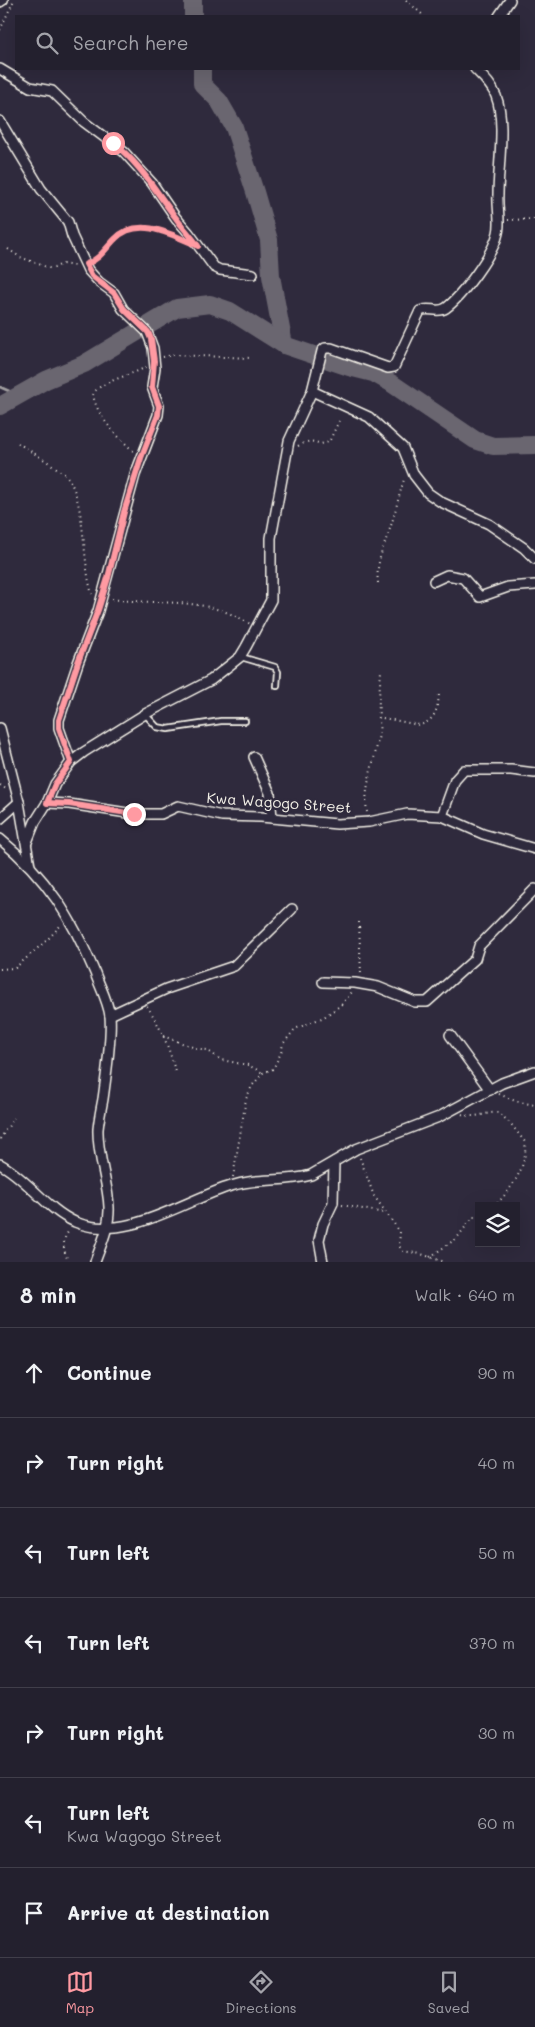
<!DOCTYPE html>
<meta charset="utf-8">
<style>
body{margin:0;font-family:Mali,sans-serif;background:#2f2d3a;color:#f1f3f6}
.controls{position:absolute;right:15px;bottom:15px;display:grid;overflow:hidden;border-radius:0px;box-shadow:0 5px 20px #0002}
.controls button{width:45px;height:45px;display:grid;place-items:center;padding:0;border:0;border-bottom:1px solid #403e4a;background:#23202e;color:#f1f3f6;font:25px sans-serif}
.stop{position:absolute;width:15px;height:15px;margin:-11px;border:4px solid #ff9aa2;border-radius:50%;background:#fff}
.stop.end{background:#ff9aa2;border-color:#fff;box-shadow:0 1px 5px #0008}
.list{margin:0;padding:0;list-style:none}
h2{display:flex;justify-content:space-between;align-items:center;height:65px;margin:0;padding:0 20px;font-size:21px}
h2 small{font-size:16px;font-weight:400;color:#a3a3aa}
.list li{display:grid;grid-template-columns:32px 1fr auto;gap:15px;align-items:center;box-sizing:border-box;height:90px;padding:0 20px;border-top:1px solid #403e4a}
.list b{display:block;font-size:19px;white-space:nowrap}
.list p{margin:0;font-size:16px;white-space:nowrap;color:#a3a3aa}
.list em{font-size:16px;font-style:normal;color:#a3a3aa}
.icon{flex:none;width:28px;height:28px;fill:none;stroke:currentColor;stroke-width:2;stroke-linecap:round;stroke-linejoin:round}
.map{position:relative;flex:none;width:535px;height:1262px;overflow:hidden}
.search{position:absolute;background:#23202e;box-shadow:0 5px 20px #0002;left:15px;right:15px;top:15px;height:55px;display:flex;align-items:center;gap:12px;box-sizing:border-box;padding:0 18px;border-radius:0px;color:#a3a3aa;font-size:19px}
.sheet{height:695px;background:#23202e}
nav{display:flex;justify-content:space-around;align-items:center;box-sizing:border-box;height:70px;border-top:1px solid #403e4a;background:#23202e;font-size:14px;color:#a3a3aa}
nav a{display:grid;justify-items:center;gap:2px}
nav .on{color:#ff9aa2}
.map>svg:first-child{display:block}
</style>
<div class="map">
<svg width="535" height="1262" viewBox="0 0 535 1262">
<rect width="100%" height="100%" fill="#2f2a3d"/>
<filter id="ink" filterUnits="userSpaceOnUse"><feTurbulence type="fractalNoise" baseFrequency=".02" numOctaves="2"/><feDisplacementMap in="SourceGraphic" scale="10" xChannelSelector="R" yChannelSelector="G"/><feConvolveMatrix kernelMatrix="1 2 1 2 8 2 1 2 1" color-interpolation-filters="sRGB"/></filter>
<g filter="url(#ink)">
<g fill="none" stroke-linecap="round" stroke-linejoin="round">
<path stroke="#a19ea0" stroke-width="3" d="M0,387L18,395"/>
<g stroke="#6a6670" stroke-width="18">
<path d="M193,0V16"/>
<path d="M202,69V84L219,101L234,127L255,192L269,240L271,276L284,345"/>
<path d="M0,406L46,380L84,364L177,308L210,304L230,311L284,345L349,367L373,373L391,383L475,440L493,446L535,445"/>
</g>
<g stroke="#f4f1e8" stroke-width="8">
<g id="lane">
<path d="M241,657L275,667L278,672L277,686"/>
<path d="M145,714L157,727L168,729L221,721H245"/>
</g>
</g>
<g stroke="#f4f1e8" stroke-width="12">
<g id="street">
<path d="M0,2L3,0"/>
<path d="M499,16L510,0"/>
<path d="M0,69L30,87L52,91L84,122L124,152L152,183L176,218L189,233L214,267L220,270L253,274"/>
<path d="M0,121L41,189L68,222L72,236L88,270L99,282L114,293L123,309L147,332L153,348L155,368L152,387L159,406L158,415L135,475L98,611L78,663L59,720V728L71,762"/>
<path d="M312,391L369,417L403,448L414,475L428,493L441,502L489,524L524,548L535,559"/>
<path d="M434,581L447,575L463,578L480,597L508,587L535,585"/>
<path d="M0,728L19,802L30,866"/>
<path d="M254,757L270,793L272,818"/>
<path d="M47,803L69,804L134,814H161L178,806L222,816L261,817L337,824L369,822L407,814L442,816L483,834L535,849"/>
<path d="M442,816L455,780L464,770H511L535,773"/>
<path d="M0,819L19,802"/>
<path d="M0,839C47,877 72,918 95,973C100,987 108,1001 110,1016C112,1037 106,1077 103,1099C101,1109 99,1119 98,1129C97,1156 108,1181 109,1207C110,1226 101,1245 95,1262"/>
<path d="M27,842L35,822L47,803L55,784L71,762L84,752L145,714L211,680L240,657L246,647L271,600V538L289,441L312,391L322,351L325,348H331L388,368L394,367L420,311C429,306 437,314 446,308C462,296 494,253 498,233C501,222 497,207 498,195C498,167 506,121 496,96C492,85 483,77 475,69"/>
<path d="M323,982L355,983L378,987L415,1002H427L475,959L479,946L535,889"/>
<path d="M110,1015L166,989L234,966L292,909"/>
<path d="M450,1035L490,1090"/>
<path d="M0,1164C28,1179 46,1209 75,1222C126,1243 184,1200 231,1186C257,1177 285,1183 311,1175L356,1149L439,1117L502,1083L535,1071"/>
<path d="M323,1262L319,1240L323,1224L333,1203L334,1162"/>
</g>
</g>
<g stroke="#f4f1e8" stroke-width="2" stroke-dasharray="1 4" stroke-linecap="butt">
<path d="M406,0L424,16"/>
<path d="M0,30L14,0"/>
<path d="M508,220L535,219"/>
<path d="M8,249L20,257L49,268H54L62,264L75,266"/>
<path d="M94,261C113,248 117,228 145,227L182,239"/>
<path d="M163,357L173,355L252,358"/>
<path d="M18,443C28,450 63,470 68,478C86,504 82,562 92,594"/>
<path d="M298,446C307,441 312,440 321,444L329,442L339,421"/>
<path d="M133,451C117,435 98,419 93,395C97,382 133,375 146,367"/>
<path d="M378,583C375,560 387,541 393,519C397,505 400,491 405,477"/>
<path d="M112,599C162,606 204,595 250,624"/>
<path d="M378,717L419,725C435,722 438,708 439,694"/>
<path d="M0,785L6,789"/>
<path d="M367,812C363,786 376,760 379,733C380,728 379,723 379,718C378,702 380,686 381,671"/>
<path d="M359,922L361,975"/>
<path d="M0,969L15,968L47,940L62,924"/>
<path d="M147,1006C160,1026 170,1048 175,1072"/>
<path d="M163,1036L195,1048L207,1050L221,1060L248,1065L263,1073"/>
<path d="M499,1094L515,1101L535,1105"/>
<path d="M462,1114C476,1120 486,1111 499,1113L511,1124L525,1142C528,1167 511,1189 495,1206"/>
<path d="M0,1139L14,1118"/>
<path d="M360,1158L374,1196L400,1232L399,1246L403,1251L421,1254L445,1262"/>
<path d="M233,1177L246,1099L252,1086L263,1073L273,1069L281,1053L283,1044L295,1029L324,1017L341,1005L352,992"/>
<path d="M342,1205L384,1213"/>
<path d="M430,1257L457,1238L473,1217H479"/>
<path d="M69,1262C63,1251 61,1239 70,1230"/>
</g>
<use href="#lane" stroke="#2f2a3d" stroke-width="4.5"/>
<use href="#street" stroke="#2f2a3d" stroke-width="9"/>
</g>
</g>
<g fill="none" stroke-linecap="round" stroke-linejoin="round" filter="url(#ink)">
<path stroke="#ff9aa2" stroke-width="6" d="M113,143C140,163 156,192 176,218C183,228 191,236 198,246C173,235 138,215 115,239C105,249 99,260 86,264L92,276L114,293L124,309L148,332L151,339L154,361L152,387L159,406L158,415L141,458L124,512L108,578L98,610L78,662L59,720V728L71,762L55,784L47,803L69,804L134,814"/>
</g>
<g text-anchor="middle" stroke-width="5" stroke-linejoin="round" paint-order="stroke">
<g font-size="15" fill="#f4f1e8" stroke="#2f2a3d">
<text transform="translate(279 803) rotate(4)" y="5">Kwa Wagogo Street</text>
</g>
</g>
</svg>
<div class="controls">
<button><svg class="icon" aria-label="layers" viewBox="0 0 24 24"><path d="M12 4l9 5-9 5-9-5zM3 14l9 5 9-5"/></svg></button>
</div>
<div class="stop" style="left:113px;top:143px"></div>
<div class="stop end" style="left:134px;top:814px"></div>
<div class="search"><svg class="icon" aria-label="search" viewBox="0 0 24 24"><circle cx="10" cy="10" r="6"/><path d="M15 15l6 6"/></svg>Search here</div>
</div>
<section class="sheet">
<h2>8 min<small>Walk · 640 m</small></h2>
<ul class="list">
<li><svg class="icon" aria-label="ahead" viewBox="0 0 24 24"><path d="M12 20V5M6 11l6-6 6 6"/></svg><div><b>Continue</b></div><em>90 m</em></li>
<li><svg class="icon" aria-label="right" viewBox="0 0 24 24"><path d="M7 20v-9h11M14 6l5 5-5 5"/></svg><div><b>Turn right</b></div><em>40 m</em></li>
<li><svg class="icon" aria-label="left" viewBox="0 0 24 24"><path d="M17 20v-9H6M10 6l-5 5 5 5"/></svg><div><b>Turn left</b></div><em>50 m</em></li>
<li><svg class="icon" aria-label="left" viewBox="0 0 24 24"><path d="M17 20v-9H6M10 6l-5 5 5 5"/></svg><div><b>Turn left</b></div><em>370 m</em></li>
<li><svg class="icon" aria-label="right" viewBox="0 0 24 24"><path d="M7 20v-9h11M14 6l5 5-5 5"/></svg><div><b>Turn right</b></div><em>30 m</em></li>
<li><svg class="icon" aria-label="left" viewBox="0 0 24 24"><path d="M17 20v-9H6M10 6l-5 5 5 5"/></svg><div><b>Turn left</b><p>Kwa Wagogo Street</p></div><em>60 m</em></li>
<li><svg class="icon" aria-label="arrive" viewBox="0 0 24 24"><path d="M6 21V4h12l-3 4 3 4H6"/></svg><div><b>Arrive at destination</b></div></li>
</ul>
</section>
<nav>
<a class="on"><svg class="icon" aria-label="map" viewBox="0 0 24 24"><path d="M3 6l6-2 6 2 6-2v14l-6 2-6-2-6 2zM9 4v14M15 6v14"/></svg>Map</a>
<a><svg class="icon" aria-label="directions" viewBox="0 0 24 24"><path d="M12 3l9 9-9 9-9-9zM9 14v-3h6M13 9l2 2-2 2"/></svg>Directions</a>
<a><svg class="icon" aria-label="saved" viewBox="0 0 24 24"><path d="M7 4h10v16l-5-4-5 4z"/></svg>Saved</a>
</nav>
